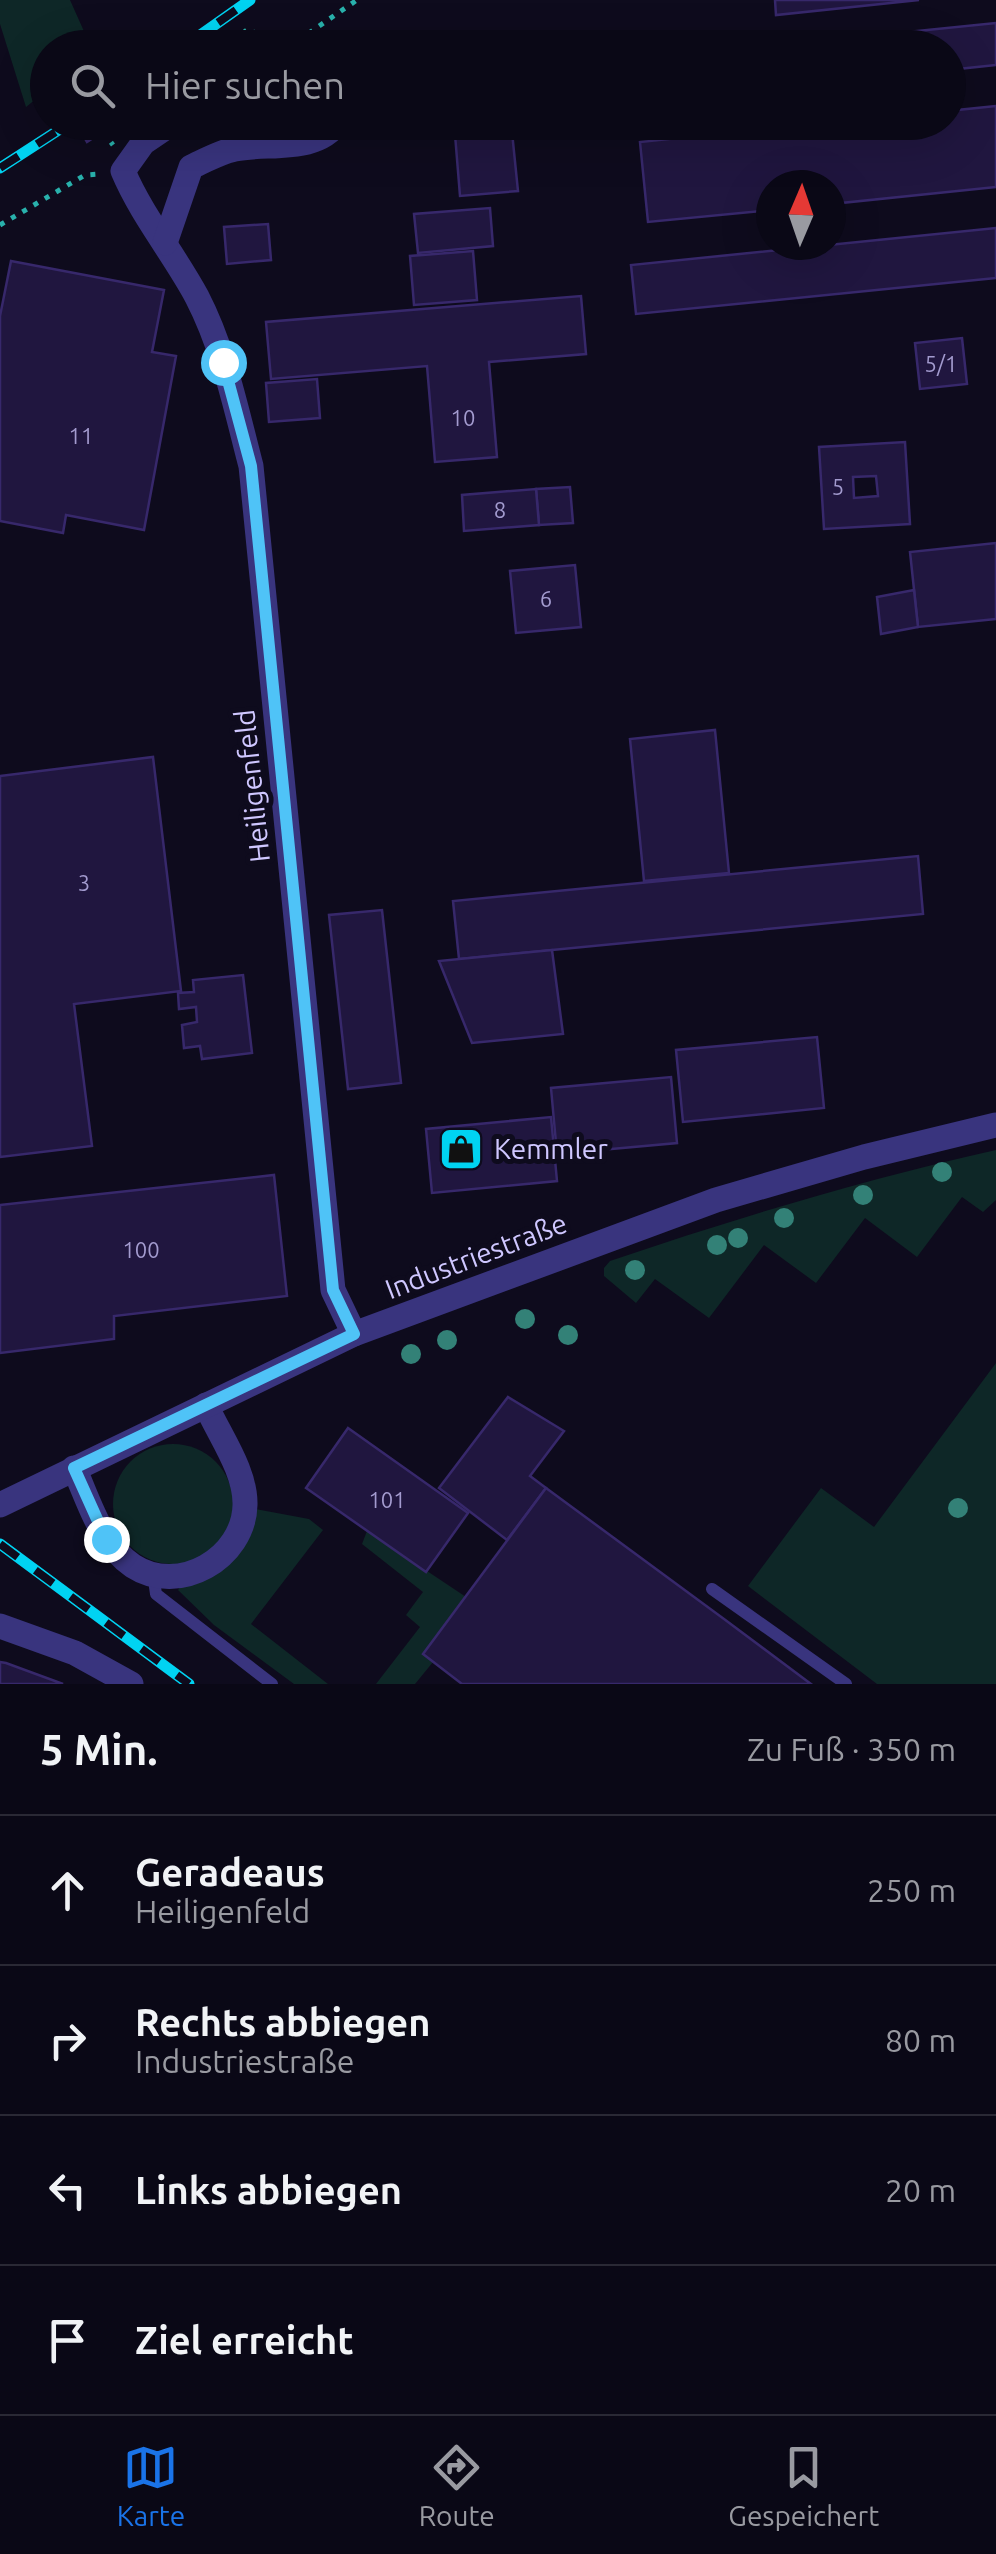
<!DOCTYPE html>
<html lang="de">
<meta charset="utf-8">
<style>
body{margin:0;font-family:Ubuntu,sans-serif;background:#13111f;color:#f1f3f6}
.compass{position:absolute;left:756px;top:170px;width:90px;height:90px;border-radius:50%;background:#0a0816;box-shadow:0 10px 40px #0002;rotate:2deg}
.stop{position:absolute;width:30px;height:30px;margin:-22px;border:8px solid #4fc3f7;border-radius:50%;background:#fff}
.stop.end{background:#4fc3f7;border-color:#fff;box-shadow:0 2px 10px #0008}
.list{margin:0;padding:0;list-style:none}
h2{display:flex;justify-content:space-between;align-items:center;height:130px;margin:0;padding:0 40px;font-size:42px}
h2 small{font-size:32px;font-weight:400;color:#999aa1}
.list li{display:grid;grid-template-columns:65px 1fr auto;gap:30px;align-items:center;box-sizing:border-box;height:150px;padding:0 40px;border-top:2px solid #2a2935}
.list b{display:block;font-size:38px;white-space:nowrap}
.list p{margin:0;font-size:32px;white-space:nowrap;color:#999aa1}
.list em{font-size:32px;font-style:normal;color:#999aa1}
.icon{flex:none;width:55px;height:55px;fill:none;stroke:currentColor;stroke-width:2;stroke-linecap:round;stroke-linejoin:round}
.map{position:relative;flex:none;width:996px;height:1684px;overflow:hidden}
.search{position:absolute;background:#0a0816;box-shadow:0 10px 40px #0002;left:30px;right:30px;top:30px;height:110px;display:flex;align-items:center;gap:25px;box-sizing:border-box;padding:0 35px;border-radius:55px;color:#999aa1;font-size:38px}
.sheet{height:730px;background:#0a0816}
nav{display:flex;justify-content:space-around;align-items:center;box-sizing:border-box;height:140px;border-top:2px solid #2a2935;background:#0a0816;font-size:28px;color:#999aa1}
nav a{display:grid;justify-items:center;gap:5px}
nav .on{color:#1a73e8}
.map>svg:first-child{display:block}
</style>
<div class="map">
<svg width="996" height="1684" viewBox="0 0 996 1684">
<rect width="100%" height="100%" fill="#0e0b1d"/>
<g fill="#0e2727">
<path d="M0,0H70L91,47L48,48L47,90L26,107L0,24Z"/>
<path d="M996,1150V1200L983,1212L962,1197L917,1257L865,1218L816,1283L764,1245L709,1318L655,1279L636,1303L604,1276V1268L610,1261C737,1218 866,1179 996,1150Z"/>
<path d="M996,1363V1684H877L748,1586L821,1488L874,1527Z"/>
<circle cx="173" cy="1504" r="60"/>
<path d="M245,1507L309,1519L323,1530L251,1624L328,1684H294L214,1625L178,1590L189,1575L219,1559Z"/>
<path d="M367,1531L466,1597L423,1654L433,1662L415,1684H376L420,1627L406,1615L423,1592L362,1544Z"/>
</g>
<g fill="#20163f" stroke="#37286b" stroke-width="2.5" fill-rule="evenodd">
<path d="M775,0H919L776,15Z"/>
<path d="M996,23V65L948,70V48H750Z"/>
<path d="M996,106V187L831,204V185H771V210L648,222L640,142L830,122H948V111Z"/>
<path d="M102,122L113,125L87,142L83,135Z"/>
<path d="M454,122H511L518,191L460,196Z"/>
<path d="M490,208L493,246L418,253L414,214Z"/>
<path d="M268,224L271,260L227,264L224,227Z"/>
<path d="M996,228V278L636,314L631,265Z"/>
<path d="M473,251L477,300L414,305L410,256Z"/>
<path d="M11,261L164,290L152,352L176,356L144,530L66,515L63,533L0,521V316Z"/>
<path d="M581,296L586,354L489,362L497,457L435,462L427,366L271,379L266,322Z"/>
<path d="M962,338L967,384L920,389L915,343Z"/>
<path d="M317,379L320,418L269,422L266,383Z"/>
<path d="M905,442L910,524L824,529L819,447ZM876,476L878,496L854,498L853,477Z"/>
<path d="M570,487L573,523L539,525L536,489Z"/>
<path d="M536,489L539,525L464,531L462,495Z"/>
<path d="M996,543V619L918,627L910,552Z"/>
<path d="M575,565L581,627L516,633L510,571Z"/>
<path d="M914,590L918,627L881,634L877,597Z"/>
<path d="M715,730L729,873L644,881L630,739Z"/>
<path d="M153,757L181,991L74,1004L92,1146L0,1157V776Z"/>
<path d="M918,856L923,914L459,959L453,901Z"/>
<path d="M382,910L401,1083L348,1089L329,915Z"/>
<path d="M552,950L563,1034L472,1043L439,961Z"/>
<path d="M243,975L252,1053L202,1059L200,1046L184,1048L182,1025L197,1022L196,1007L179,1009L178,993L194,992L193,980Z"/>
<path d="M817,1037L824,1108L683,1122L676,1050Z"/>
<path d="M671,1077L677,1143L557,1154L551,1088Z"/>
<path d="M551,1117L557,1181L432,1193L426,1129Z"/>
<path d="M274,1175L287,1296L114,1316V1339L0,1353V1205Z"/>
<path d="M508,1397L564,1431L530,1476L546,1488L507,1540L439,1488Z"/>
<path d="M348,1428L468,1513L426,1572L306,1488Z"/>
<path d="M546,1488L724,1619L811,1684H462L423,1654Z"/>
<path d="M0,1662L6,1663L63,1684H0Z"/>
</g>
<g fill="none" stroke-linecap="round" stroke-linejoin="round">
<g stroke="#29b1ac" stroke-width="5" stroke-dasharray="5 8" stroke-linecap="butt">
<path d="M221,48L250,28L265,48"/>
<path d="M252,48L261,42"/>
<path d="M287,48L357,0"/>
<path d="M103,132L113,145"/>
<path d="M0,225L85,175L100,174"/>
</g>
<g stroke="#39347e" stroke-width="12">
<path d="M153,1573L156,1594L272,1684"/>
<path d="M712,1589L846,1684"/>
</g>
<g stroke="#39347e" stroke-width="25">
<path d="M174,122L143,143L123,171C142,216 174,254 197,297C224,349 236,409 251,466L333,1290L354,1334"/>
<path d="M165,243L191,167C204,161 220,152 235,149C268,142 316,154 338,122"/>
<path d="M74,1468C89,1501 101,1545 133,1566C179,1596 244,1558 245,1505C246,1471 219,1435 206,1405"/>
<path d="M0,1505L354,1334L716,1200L864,1157L996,1125"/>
<path d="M0,1626L75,1653L131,1684"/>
</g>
<g stroke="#00d3f2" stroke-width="11">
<g id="rail">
<path d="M182,48L250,0"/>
<path d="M0,168L71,122"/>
<path d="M0,1544L189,1684"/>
</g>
</g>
<use href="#rail" stroke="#0e0b1d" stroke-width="8" stroke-dasharray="22" stroke-linecap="butt"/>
</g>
<g fill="#338177">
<circle cx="942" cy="1172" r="10"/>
<circle cx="863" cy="1195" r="10"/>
<circle cx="784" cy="1218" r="10"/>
<circle cx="738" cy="1238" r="10"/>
<circle cx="717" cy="1245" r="10"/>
<circle cx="635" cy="1270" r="10"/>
<circle cx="525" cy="1319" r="10"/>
<circle cx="568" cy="1335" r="10"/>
<circle cx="447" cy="1340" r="10"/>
<circle cx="411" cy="1354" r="10"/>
<circle cx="958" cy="1508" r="10"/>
</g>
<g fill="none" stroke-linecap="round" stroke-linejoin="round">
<path stroke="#4fc3f7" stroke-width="12" d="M106,1539L74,1468L354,1334L333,1290L251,466L223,362"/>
</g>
<defs>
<g id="shop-square" transform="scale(2.25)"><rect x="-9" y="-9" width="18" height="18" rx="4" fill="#00d3f2" stroke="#0e0b1d"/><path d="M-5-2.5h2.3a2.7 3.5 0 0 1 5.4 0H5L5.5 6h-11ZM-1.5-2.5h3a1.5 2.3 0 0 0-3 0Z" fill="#111"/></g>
</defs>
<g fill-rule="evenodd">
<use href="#shop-square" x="461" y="1149"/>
</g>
<g text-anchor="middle" stroke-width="10" stroke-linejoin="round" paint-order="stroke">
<g font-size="22" fill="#a39bcf">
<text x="941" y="372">5/1</text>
<text x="463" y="426">10</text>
<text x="81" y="444">11</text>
<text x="838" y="495">5</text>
<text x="500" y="518">8</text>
<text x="546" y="607">6</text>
<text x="84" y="891">3</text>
<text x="141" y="1258">100</text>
<text x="387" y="1508">101</text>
</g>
<g font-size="28" fill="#cfc7ff" stroke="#0e0b1d">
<text transform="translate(252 786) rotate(-96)" y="10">Heiligenfeld</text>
<text transform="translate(476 1256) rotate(-21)" y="10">Industriestraße</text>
</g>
<g font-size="28" fill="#cfc7ff" stroke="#0e0b1d" text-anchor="start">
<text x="494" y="1159">Kemmler</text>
</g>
</g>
</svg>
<svg class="compass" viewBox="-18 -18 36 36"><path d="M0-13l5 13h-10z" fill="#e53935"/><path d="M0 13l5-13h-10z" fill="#999aa1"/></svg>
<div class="stop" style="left:223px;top:362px"></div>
<div class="stop end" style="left:106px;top:1539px"></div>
<div class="search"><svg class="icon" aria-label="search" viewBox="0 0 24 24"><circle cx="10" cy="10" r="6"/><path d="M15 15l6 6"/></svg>Hier suchen</div>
</div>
<section class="sheet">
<h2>5 Min.<small>Zu Fuß · 350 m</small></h2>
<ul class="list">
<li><svg class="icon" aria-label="ahead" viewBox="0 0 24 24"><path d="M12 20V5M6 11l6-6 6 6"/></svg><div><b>Geradeaus</b><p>Heiligenfeld</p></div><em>250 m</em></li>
<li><svg class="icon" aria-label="right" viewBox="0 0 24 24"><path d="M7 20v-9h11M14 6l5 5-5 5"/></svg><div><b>Rechts abbiegen</b><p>Industriestraße</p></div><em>80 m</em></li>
<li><svg class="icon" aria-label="left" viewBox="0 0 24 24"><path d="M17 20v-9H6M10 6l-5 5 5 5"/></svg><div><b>Links abbiegen</b></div><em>20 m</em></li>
<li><svg class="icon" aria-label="arrive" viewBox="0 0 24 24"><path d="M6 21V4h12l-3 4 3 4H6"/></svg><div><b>Ziel erreicht</b></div></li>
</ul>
</section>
<nav>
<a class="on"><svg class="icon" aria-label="map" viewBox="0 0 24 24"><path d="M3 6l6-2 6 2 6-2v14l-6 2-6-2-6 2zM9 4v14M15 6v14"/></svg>Karte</a>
<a><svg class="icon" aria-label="directions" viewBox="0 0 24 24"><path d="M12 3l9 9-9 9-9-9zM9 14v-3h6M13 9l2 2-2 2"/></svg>Route</a>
<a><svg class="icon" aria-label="saved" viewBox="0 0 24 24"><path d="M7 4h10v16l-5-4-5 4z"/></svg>Gespeichert</a>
</nav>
